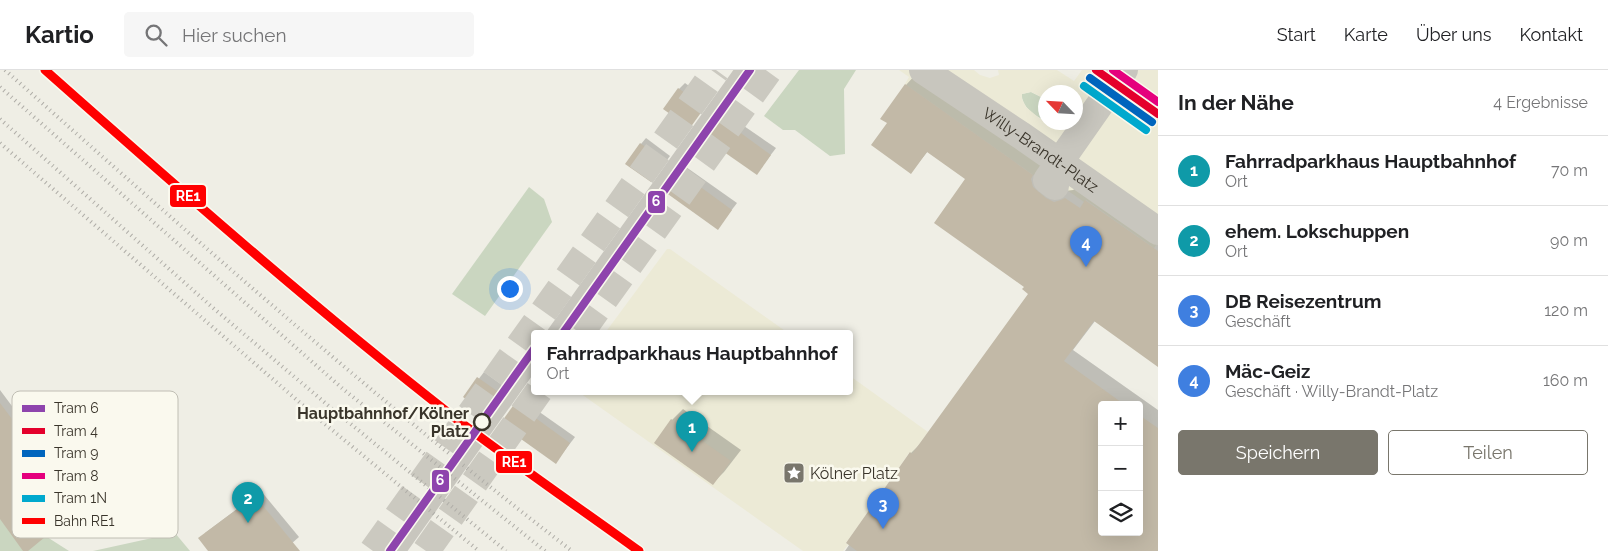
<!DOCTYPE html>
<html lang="de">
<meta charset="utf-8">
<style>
body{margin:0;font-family:Raleway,sans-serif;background:#f6f6f6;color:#202124}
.controls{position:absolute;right:15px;bottom:15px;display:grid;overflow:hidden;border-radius:5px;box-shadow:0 5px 20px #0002}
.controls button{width:45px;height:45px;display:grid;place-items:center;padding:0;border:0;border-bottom:1px solid #e0e0e0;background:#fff;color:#202124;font:25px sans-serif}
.compass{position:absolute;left:1038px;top:15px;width:45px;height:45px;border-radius:50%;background:#fff;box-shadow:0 5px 20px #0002;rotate:295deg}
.you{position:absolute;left:509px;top:218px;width:18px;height:18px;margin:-12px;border:4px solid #fff;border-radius:50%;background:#1a73e8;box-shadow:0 0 0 8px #1a73e833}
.badge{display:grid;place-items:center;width:32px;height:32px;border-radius:50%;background:#79766c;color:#fff;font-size:16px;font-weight:700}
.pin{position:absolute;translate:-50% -41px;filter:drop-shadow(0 1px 2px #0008)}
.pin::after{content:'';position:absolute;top:26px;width:18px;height:15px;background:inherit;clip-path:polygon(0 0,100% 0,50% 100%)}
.popup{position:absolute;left:531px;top:260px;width:322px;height:65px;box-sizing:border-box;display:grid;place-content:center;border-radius:5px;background:#fff;filter:drop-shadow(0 1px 4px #0005);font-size:16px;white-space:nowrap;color:#757577}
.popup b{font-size:19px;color:#202124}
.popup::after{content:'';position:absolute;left:50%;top:100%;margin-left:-10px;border:10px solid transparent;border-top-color:#fff}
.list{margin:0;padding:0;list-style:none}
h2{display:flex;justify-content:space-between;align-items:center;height:65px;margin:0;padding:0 20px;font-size:21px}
h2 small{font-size:16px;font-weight:400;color:#757577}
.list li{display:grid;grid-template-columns:32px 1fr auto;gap:15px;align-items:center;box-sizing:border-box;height:70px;padding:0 20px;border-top:1px solid #e0e0e0}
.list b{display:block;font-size:19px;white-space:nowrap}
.list p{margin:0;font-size:16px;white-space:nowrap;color:#757577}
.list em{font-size:16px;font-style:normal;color:#757577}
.actions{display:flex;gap:10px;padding:15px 20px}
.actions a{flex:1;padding:11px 0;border:1px solid #79766c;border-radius:5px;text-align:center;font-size:18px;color:#79766c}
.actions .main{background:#79766c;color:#fff}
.icon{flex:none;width:28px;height:28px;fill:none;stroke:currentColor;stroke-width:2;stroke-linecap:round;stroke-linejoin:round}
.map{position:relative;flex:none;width:1158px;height:481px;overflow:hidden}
header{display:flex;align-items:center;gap:30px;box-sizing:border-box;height:70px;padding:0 25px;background:#fff;border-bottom:1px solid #e0e0e0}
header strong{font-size:24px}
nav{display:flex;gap:28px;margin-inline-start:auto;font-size:18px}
.search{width:350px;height:45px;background:#f6f6f6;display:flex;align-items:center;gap:12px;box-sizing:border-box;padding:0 18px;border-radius:5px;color:#757577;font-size:19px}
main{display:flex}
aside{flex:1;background:#fff}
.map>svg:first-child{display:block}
</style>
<header>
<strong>Kartio</strong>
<div class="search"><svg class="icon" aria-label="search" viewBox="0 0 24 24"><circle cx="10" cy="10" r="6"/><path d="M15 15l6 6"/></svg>Hier suchen</div>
<nav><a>Start</a><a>Karte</a><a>Über uns</a><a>Kontakt</a></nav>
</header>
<main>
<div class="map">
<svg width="1158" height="481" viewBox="0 0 1158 481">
<rect width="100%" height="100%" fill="#efeee5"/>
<g fill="#cad6c0">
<path d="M799,0H856L844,19L845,84L830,86L795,60H783L764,46Z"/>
<path d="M1031,22L1045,29V50C1035,47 1021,36 1022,24Z"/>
<path d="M529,117L544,129L552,152L485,246L452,224Z"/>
<path d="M0,437L69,481H0Z"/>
<path d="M175,463L190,481H93Z"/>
</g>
<g fill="#ecead6" fill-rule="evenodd">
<path d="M899,0H974L980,5L990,8L999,5L998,0H1057L1074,11L1082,0H1158V172L1154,178L1086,130L1084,132L1057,113L1053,119L905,14L909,7ZM1031,22L1045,29L1046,22H1076V52H1046L1045,50L1039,48L1026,37L1022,29V24Z"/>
<path d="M667,179H670L788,263H605Z"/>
<path d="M850,306L928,362L912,384L909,383L882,422L846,473L848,475L843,481H803L577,321H850Z"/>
</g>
<g fill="#0003" fill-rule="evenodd">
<path d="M916,4L1043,94L1065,121L1073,120L1076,118L1158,163V295L1095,251L1073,280L1158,340V481H845L911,383L921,373L1029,224L967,109L928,81L911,102L888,53L906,15ZM1102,335H1139V462H1102Z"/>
<path d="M685,13L709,31L690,56L679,19Z"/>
<path d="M725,43L776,78L757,103L720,48Z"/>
<path d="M646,68L670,86L651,111L641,74Z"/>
<path d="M686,97L737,133L718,158L667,122Z"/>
<path d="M484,302L505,317L486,342L465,327Z"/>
<path d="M0,320L88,438L83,444L62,451L26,481L0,447Z"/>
<path d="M521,329L575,367L556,392L516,334Z"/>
<path d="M683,339L741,380L724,402L713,413L672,350Z"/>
<path d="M261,421L299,467L283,481H209L205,463Z"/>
</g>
<g fill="#c2b9a7">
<path d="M905,14L1033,105L1031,109L1033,117L1046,128L1054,132L1061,130L1065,128L1080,138L1085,130L1158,181V297L1094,251L1064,291L1125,335H1102V462H1139V345L1158,358V481H857L846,473L910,382L912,384L1028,224L1022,219L1024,217L934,153L965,109L927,82L911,104L871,75L887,53L880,49Z"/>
<path d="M678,18L705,37L690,58L663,39Z"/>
<path d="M719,47L771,85L757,105L704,68Z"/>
<path d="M640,73L666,92L651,112L625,94Z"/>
<path d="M680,102L732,140L718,160L665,122Z"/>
<path d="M477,307L500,323L486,344L463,327Z"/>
<path d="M0,333L84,445L66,459L62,453L28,481H23L0,449Z"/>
<path d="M515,333L570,373L556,394L500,354Z"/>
<path d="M671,349L731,391L713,415L654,373Z"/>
<path d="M255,426L300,481H208L198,468Z"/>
</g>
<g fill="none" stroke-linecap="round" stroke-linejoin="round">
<g stroke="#cbc9c0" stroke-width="28" stroke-dasharray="28 14" stroke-linecap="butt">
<path d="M580,263L769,0"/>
<path d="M373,481L716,0"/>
<path d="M426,481L539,321"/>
</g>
<g stroke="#c8c6be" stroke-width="14">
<path d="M554,263L742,0"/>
<path d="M399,481L534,291"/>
</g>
<g stroke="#c8c6be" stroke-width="28">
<path id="s1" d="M923,0L1022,66L1158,161"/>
<path d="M1055,116L1047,110L1124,0"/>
</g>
<g stroke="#b0aea8" stroke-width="4" stroke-dasharray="1 4" stroke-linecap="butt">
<path d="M5,0C190,165 376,330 572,481"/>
<path d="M0,17L343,319L545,481"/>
<path d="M0,49L212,237L330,337L506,481"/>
<path d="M0,73L320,350L479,481"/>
</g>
<g stroke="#faf9ee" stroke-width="12">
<path id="rail-1" d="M45,0C179,119 314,238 455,348C515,394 578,437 639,481"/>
</g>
<use href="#rail-1" stroke="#f00" stroke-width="9"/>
<g stroke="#faf9ee" stroke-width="11">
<g id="tram-1">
<path d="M563,263L750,0"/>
<path d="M390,481L534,279"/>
</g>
</g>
<g stroke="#faf9ee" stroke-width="11">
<path id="tram-2" d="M1096,0L1158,44"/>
</g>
<g stroke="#faf9ee" stroke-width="11">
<path id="tram-3" d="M1090,8L1152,52"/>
</g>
<g stroke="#faf9ee" stroke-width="11">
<path id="tram-4" d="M1113,0L1158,32"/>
</g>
<g stroke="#faf9ee" stroke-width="11">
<path id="tram-5" d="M1084,16L1146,60"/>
</g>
<use href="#tram-1" stroke="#8e44ad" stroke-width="8"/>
<use href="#tram-2" stroke="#e4002b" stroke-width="8"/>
<use href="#tram-3" stroke="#0065bd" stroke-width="8"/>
<use href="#tram-4" stroke="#e5007d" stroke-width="8"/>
<use href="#tram-5" stroke="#00a9ce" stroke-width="8"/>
</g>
<defs>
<g id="sight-square" transform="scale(1.125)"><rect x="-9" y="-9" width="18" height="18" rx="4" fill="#79766c" stroke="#faf9ee"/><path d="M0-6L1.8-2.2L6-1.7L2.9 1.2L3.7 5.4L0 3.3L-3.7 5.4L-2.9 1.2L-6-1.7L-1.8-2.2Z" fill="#fff"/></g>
</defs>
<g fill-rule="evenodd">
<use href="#sight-square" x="794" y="403"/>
</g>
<circle fill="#faf9ee" stroke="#3a352b" stroke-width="2.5" cx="482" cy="352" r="8"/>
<g text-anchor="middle" stroke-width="5" stroke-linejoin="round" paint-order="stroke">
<g font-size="16" fill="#3a352b" stroke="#faf9ee">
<text dy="6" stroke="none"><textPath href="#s1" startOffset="142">Willy-Brandt-Platz</textPath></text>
</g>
<g font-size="16" font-weight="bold" fill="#3a352b" stroke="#faf9ee" text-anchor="end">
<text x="469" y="349">Hauptbahnhof/Kölner<tspan x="469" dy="18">Platz</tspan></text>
</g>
<g font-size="16" fill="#3a352b" stroke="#faf9ee" text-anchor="start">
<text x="810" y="409">Kölner Platz</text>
</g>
</g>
<rect x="12" y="321" width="166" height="147" rx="8" fill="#faf9ee" stroke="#c0beb4" stroke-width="1"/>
<rect x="22" y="335" width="23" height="7" fill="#8e44ad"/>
<rect x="22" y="358" width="23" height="6" fill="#e4002b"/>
<rect x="22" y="380" width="23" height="7" fill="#0065bd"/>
<rect x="22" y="403" width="23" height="6" fill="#e5007d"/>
<rect x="22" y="425" width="23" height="7" fill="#00a9ce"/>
<rect x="22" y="448" width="23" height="6" fill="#f00"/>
<g font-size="14" fill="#3a352b">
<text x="54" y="343">Tram 6</text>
<text x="54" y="366">Tram 4</text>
<text x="54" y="388">Tram 9</text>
<text x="54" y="411">Tram 8</text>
<text x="54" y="433">Tram 1N</text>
<text x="54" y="456">Bahn RE1</text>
</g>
<g stroke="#faf9ee" stroke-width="2">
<rect x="169" y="114" width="38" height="24" rx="5" fill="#f00"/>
<rect x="647" y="120" width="19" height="24" rx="5" fill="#8e44ad"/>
<rect x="495" y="380" width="38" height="24" rx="5" fill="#f00"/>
<rect x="431" y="399" width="19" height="24" rx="5" fill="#8e44ad"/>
</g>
<g font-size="14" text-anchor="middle" font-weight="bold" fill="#fff">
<text x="188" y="131">RE1</text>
<text x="656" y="136">6</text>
<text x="514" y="397">RE1</text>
<text x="440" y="415">6</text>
</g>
</svg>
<div class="controls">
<button>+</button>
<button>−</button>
<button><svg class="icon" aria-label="layers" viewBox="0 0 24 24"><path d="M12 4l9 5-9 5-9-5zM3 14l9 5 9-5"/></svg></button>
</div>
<svg class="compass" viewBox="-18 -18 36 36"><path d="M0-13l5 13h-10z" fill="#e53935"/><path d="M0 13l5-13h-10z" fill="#757577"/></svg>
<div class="you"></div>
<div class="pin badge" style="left:692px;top:382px;background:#0f9aa8">1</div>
<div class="popup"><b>Fahrradparkhaus Hauptbahnhof</b>Ort</div>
<div class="pin badge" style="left:248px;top:453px;background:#0f9aa8">2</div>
<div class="pin badge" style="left:883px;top:459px;background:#3f7fe0">3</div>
<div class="pin badge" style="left:1086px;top:197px;background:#3f7fe0">4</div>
</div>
<aside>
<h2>In der Nähe<small>4 Ergebnisse</small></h2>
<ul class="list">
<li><span class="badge" style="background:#0f9aa8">1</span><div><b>Fahrradparkhaus Hauptbahnhof</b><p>Ort</p></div><em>70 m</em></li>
<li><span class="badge" style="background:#0f9aa8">2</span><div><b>ehem. Lokschuppen</b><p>Ort</p></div><em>90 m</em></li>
<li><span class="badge" style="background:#3f7fe0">3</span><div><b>DB Reisezentrum</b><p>Geschäft</p></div><em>120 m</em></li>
<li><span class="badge" style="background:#3f7fe0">4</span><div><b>Mäc-Geiz</b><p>Geschäft · Willy-Brandt-Platz</p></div><em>160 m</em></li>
</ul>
<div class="actions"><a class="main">Speichern</a><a>Teilen</a></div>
</aside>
</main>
